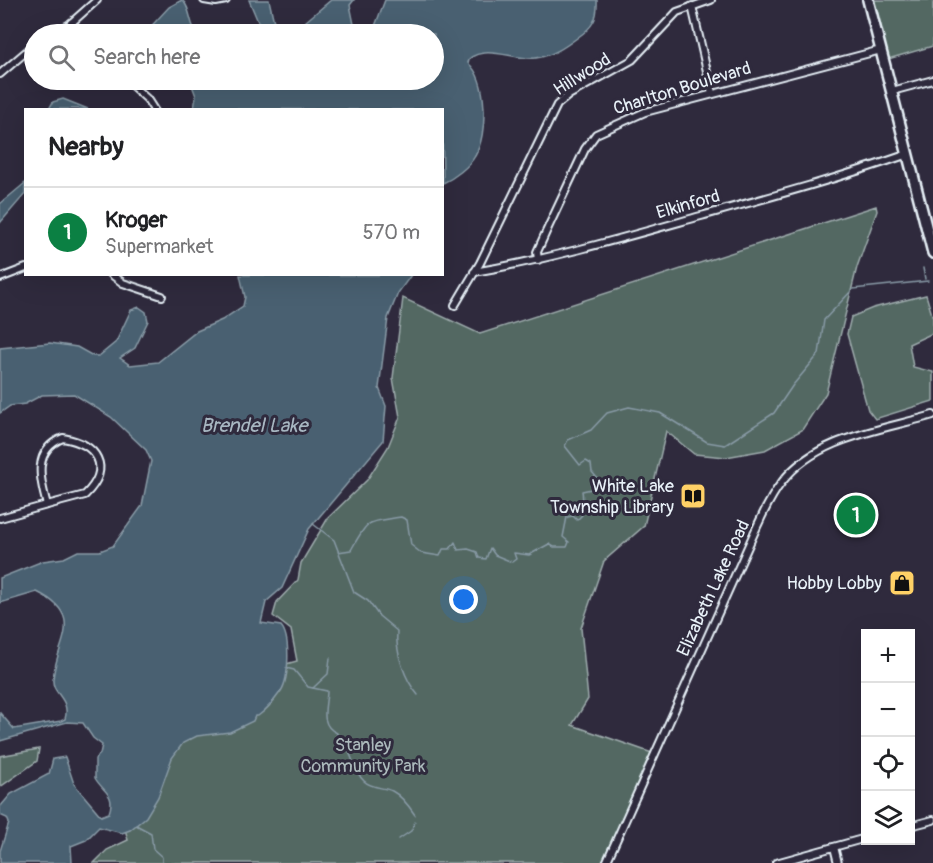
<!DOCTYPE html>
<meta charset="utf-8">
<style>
body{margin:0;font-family:Pangolin,sans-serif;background:#f6f6f6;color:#202124}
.controls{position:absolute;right:18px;bottom:18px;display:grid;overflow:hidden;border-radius:0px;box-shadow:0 6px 24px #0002}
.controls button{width:54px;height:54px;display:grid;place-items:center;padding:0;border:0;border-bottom:2px solid #e0e0e0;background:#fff;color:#202124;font:30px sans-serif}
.you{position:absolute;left:464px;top:600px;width:21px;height:21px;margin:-15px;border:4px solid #fff;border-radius:50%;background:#1a73e8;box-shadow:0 0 0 9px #1a73e833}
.badge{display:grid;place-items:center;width:39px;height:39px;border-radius:50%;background:#0b8043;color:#fff;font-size:20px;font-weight:700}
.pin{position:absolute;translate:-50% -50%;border:3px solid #fff;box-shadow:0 2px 6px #0006}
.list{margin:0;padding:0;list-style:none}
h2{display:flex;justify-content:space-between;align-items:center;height:78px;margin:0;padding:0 24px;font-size:26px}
h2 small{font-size:20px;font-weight:400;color:#757577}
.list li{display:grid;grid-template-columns:39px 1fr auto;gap:18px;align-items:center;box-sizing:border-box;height:90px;padding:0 24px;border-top:2px solid #e0e0e0}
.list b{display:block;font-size:22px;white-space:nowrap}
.list p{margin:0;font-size:20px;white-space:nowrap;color:#757577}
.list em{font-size:20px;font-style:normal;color:#757577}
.icon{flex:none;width:33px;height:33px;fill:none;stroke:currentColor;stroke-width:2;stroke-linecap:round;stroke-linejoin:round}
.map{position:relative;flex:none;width:933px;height:863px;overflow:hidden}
.search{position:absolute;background:#fff;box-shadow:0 6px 24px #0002;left:24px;top:24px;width:420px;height:66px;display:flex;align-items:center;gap:15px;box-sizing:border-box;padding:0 21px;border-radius:33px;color:#757577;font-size:22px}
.panel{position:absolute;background:#fff;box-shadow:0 6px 24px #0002;left:24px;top:108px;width:420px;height:168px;border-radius:0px}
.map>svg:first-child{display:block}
</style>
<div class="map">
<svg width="933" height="863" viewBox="0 0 933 863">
<rect width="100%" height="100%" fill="#2f2a3d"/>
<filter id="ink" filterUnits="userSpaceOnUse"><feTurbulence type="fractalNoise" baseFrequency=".0167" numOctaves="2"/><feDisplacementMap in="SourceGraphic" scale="12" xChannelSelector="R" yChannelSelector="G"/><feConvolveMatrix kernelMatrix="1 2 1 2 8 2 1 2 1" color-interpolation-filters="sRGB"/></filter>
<g filter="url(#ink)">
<g fill="#536862" stroke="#9eacad" stroke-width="1.5">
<path d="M873,0H933V46L888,59Z"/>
<path d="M876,206L877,211L857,267L826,393L802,430L765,450L726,457L694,454L666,431L644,526L604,561L581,628L588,699L572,725L652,753L603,863H94L107,850L128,840L95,717L297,661L291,630L273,616L277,602L298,580L301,563L328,518L367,480L388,447L400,417L393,378L403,298L480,334Z"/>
<path d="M926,295L933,318V333L909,344L913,367L933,372V401L875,419L868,410L847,334L851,317L873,308Z"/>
<path d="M39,749L37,761L0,787V756Z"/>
</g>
<g fill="#496171" stroke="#899ba7" stroke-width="1.5">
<path d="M182,0C191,7 189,24 197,34H144L169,7Z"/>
<path d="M249,0H269L274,22L285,33L305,22L331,0H354L350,5L356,34H258L259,24Z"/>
<path d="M385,0H597C598,19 593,27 577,38C565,47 552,56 536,58C516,61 486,44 469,59L468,63C488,80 488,134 475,156C469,167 454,178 443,183L442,110L194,109L196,96L190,80H434V34H372Z"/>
<path d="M63,99L88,109H49L53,102Z"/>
<path d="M25,183V194L0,223V204Z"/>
<path d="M240,275H411L398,293L388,318L379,388L386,406L383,441L309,529L282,588L266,602L261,623L281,626C291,637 289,679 281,691C274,701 268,709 258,716H255L253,721L230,732L197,736L183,743L172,758L158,797L146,817L130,830L122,833L99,827L86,840L71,846L72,863H0V851L9,823L7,818L0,815V807L11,794L49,774L53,759L65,757L74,784L101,816L109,813C116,794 103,792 95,778V759L100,754L102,745L93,738L83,723L67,722L0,741V713L14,729L61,721L65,719C71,699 52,694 53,680C55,643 88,617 37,592L0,603V578L43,561L64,558L78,551H100L113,546L142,506L151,461L146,450L111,417L74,394L42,395L25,404L10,406L0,413V348L50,343L77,347L93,356H99L116,342L131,310L139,307L146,312L148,321L135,348L120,358L130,365L158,362L197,331L222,320L243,306L245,297Z"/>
</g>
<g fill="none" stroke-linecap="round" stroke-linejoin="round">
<g stroke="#899ba7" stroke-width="1.5">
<path d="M923,268L925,279"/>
<path d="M313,524L334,540L354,592L368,601L379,616L397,631C395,652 405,680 418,695"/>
<path d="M338,552L351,550C369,518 365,523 401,517L407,520L411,545L421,553L440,556L443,549H450L455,542L458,550L468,549L477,552L479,558L486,559L490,548L495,555L512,562L516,559L514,553L529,555L549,544L554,547H567L569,542L563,537L567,517L573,516L577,520L582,515C581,506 584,500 582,491L596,488L598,479L592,472L591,464L586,461L580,465L565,446L568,440L591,430L607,413L629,407L660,413L707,442L725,445L774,413L793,385L819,354L824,320L853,289L928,281"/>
<path d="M286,668L294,670L308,687L327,691C327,705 318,725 337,733L336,743L344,744C354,756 353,771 364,781C371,788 383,787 392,791C402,796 409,806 415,815"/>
<path d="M313,688L328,674L330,658"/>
<path d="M136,825L151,833L153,849L162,857V863"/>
<path d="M399,839L411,831L415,822"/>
</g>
<g stroke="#e8f1f8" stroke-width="10">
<g id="minor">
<path d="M204,0L216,2L226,0"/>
<path d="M692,6L712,93"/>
<path d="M71,23L82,34"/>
<path d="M52,34L70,24L97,0"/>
<path d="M0,74L34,45"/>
<path d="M126,80L147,99L154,110"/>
<path d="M892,91L933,80"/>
<path d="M538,260L537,252L546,232L585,149L596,134L645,112L881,50"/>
<path d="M474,272C551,259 626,237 701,216C770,197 840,178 908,154"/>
<path d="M111,274L123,283L162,296"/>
<path d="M0,278L26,268"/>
<path d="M455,305L480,263L557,105L569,95L632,60L677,12L711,0"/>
<path d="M63,438C97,444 113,467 85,495L47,505C40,480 32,450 63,438Z"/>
<path d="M0,518L47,505"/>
<path d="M910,826L933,820"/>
<path d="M834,847L838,863"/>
<path d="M606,863L755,531C763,514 770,497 782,482C816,437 882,430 933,415"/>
<path d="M776,863L866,838"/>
</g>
</g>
<g stroke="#e8f1f8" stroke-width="14">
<path id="highway" d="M868,0L933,253"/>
</g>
<use href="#minor" stroke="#2f2a3d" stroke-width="6"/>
<use href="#highway" stroke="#2f2a3d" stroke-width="9"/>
</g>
</g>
<defs>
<g id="library-square" transform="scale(1.35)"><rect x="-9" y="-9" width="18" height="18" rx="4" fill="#ffd166" stroke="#2f2a3d"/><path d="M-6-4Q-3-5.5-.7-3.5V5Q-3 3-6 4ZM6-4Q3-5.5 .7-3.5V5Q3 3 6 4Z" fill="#111"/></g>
<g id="shop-square" transform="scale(1.35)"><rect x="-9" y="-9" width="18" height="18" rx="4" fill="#ffd166" stroke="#2f2a3d"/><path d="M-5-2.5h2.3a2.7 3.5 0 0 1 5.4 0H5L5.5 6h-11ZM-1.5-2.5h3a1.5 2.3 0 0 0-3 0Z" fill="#111"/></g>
</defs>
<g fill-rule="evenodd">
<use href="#library-square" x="693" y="496"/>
<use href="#shop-square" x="902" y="583"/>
</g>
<g text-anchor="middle" stroke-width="6" stroke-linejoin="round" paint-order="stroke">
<g font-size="18" fill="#e8f1f8" stroke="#2f2a3d">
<text transform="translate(582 74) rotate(-32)" y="6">Hillwood</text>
<text transform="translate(682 88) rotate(-17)" y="6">Charlton Boulevard</text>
<text transform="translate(688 204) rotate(-16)" y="6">Elkinford</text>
<text transform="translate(713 588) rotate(-65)" y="6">Elizabeth Lake Road</text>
</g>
<g font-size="18" fill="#e8f1f8" stroke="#2f2a3d" text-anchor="end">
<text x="674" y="492">White Lake<tspan x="674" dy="21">Township Library</tspan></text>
<text x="882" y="589">Hobby Lobby</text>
</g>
<g font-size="18" fill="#acbabc" stroke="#2f2a3d">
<text x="363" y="751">Stanley<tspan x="363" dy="21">Community Park</tspan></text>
</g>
<g font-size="20" font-style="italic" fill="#a8b7c2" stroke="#2f2a3d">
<text x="254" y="432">Brendel Lake</text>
</g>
</g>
</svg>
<div class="controls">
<button>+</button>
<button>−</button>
<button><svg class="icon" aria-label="locate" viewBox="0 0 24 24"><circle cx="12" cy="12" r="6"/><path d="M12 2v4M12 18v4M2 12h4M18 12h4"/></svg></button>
<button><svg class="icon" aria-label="layers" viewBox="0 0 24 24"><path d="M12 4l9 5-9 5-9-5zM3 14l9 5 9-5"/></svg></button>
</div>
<div class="you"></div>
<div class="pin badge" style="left:856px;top:515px">1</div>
<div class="search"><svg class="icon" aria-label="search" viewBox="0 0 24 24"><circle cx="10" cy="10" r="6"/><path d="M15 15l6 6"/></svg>Search here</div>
<section class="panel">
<h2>Nearby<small></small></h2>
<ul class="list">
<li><span class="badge">1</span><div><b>Kroger</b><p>Supermarket</p></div><em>570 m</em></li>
</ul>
</section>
</div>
